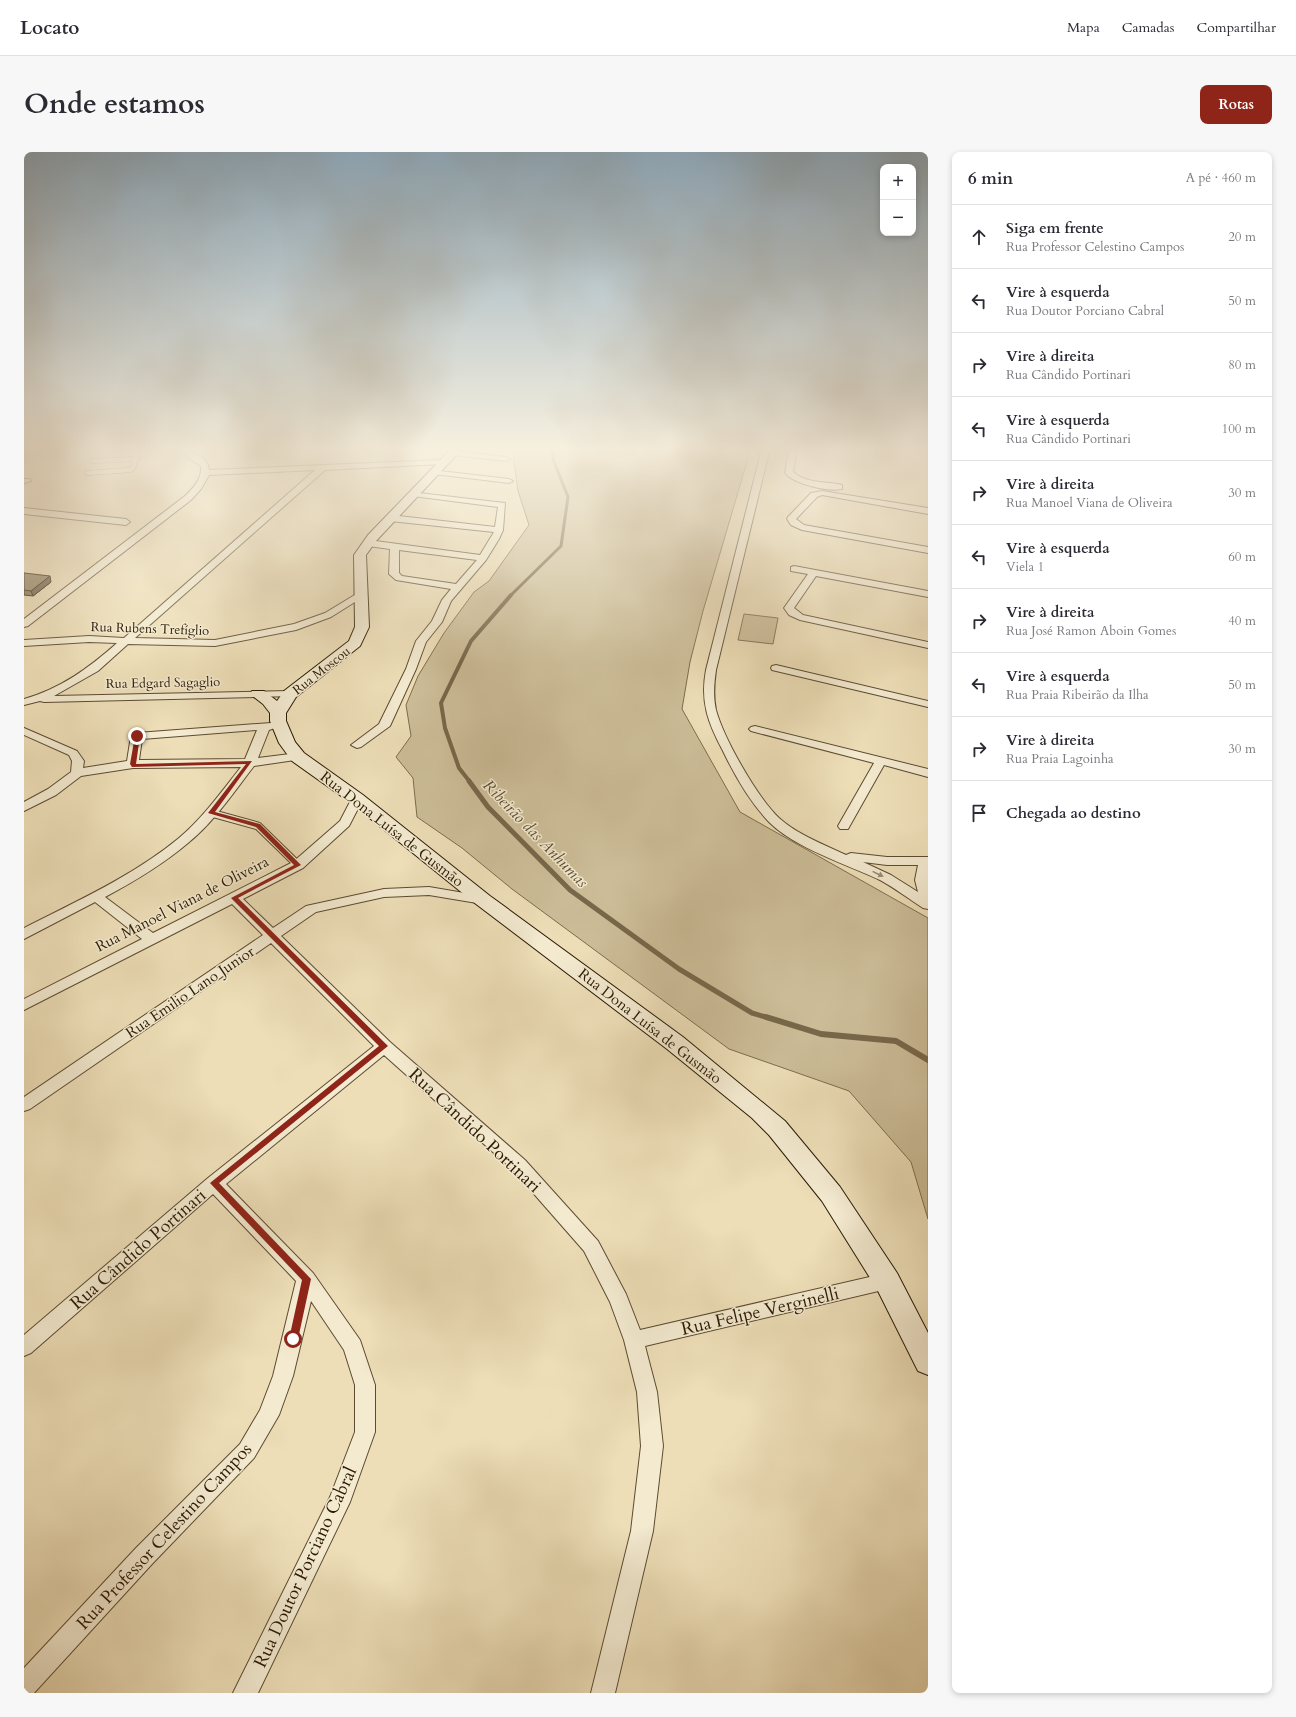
<!DOCTYPE html>
<html lang="pt">
<meta charset="utf-8">
<style>
body{margin:0;font-family:Cardo,serif;background:#f7f7f7;color:#2b2b33}
.controls{position:absolute;right:12px;top:12px;display:grid;overflow:hidden;border-radius:8px;box-shadow:0 2px 6px #0003}
.controls button{width:36px;height:36px;display:grid;place-items:center;padding:0;border:0;border-bottom:1px solid #e1e1e2;background:#fff;color:#2b2b33;font:20px sans-serif}
.stop{position:absolute;width:12px;height:12px;margin:-9px;border:3px solid #8f2418;border-radius:50%;background:#fff}
.stop.end{background:#8f2418;border-color:#fff;box-shadow:0 1px 4px #0008}
.list{margin:0;padding:0;list-style:none}
h2{display:flex;justify-content:space-between;align-items:center;height:52px;margin:0;padding:0 16px;font-size:17px}
h2 small{font-size:13px;font-weight:400;color:#7c7c81}
.list li{display:grid;grid-template-columns:26px 1fr auto;gap:12px;align-items:center;box-sizing:border-box;height:64px;padding:0 16px;border-top:1px solid #e1e1e2}
.list b{display:block;font-size:15px;white-space:nowrap}
.list p{margin:0;font-size:13px;white-space:nowrap;color:#7c7c81}
.list em{font-size:13px;font-style:normal;color:#7c7c81}
.icon{flex:none;width:22px;height:22px;fill:none;stroke:currentColor;stroke-width:2;stroke-linecap:round;stroke-linejoin:round}
.map{position:relative;flex:none;width:904px;height:1541px;overflow:hidden;border-radius:8px}
header{display:flex;align-items:center;gap:24px;box-sizing:border-box;height:56px;padding:0 20px;background:#fff;border-bottom:1px solid #e1e1e2}
header strong{font-size:19px}
nav{display:flex;gap:22px;margin-inline-start:auto;font-size:14px}
.intro{display:flex;align-items:center;justify-content:space-between;box-sizing:border-box;height:96px;padding:0 24px}
h1{margin:0;font-size:28px}
.button{padding:10px 18px;border-radius:8px;background:#8f2418;color:#fff;font-size:14px;font-weight:700}
main{display:flex;gap:24px;padding:0 24px}
aside{flex:1;background:#fff;border-radius:8px;box-shadow:0 2px 6px #0003}
.map>svg:first-child{display:block}
</style>
<header>
<strong>Locato</strong>
<nav><a>Mapa</a><a>Camadas</a><a>Compartilhar</a></nav>
</header>
<div class="intro"><h1>Onde estamos</h1><a class="button">Rotas</a></div>
<main>
<div class="map">
<svg width="904" height="1541" viewBox="0 0 904 1541">
<rect width="100%" height="100%" fill="#eddeb7"/>
<filter id="stains"><feTurbulence type="fractalNoise" baseFrequency=".005" numOctaves="4"/><feColorMatrix values="0 0 0 0 .2 0 0 0 0 .09 0 0 0 0 .02 0 0 0 .5 -.17"/></filter>
<radialGradient id="worn" r=".72"><stop offset=".6" stop-color="#630" stop-opacity="0"/><stop offset="1" stop-color="#630" stop-opacity=".3"/></radialGradient>
<g fill="#ccbd98" stroke="#7c6c4e">
<path d="M488,296H727L679,459L666,510L658,557L716,660L904,766V1067L887,1010L825,939L705,897L488,737L438,696L393,665L389,626L372,605L387,584L382,553L394,524L420,481L450,440L465,429L505,373L494,339Z"/>
<path d="M720,462L754,466L749,492L714,488Z"/>
</g>
<g fill="none" stroke-linecap="round" stroke-linejoin="round">
<path stroke="#78674a" stroke-width="3" d="M486,444L537,394L544,345L529,307L528,296"/>
<path stroke="#78674a" stroke-width="4" d="M446,630L435,616L421,576L417,551L447,489L487,443"/>
<path stroke="#78674a" stroke-width="5" d="M445,629L464,655L546,738L655,817L728,861L745,866"/>
<path stroke="#78674a" stroke-width="6" d="M742,865L797,882L872,889L904,908"/>
<g stroke="#5c4b30" stroke-width="5.5">
<g id="lane-far1">
<path d="M56,296H108L114,298L109,316L106,318L63,321"/>
<path d="M68,309L113,307"/>
</g>
</g>
<g stroke="#5c4b30" stroke-width="9">
<path id="lane" d="M187,661L234,674L274,713"/>
</g>
<g stroke="#5c4b30" stroke-width="2">
<g id="street">
<path d="M150,296C163,296 185,304 185,318L419,308L423,310L419,312L301,318L111,486L191,488L270,472L301,461L334,441L337,440L342,443L307,465L272,478L191,494L104,492L74,519L30,544L266,539L270,540L271,542L270,544L20,550L16,549L0,553V547C36,537 65,516 93,491L65,490L0,494V488L65,484L100,486L291,318L185,323L177,337L167,348L4,474L0,475V467L161,344C170,335 178,327 177,314Z"/>
<path d="M738,296H746L692,518C690,532 689,544 692,558C700,587 733,645 755,666C774,683 799,692 822,703L827,701L863,705H904V757L899,756C885,747 871,736 856,728C824,713 769,695 745,670C726,650 711,624 699,599C684,571 676,550 682,518ZM839,710L863,713H894L891,728L894,740L867,723Z"/>
<path d="M765,296H773L769,320C783,332 801,329 818,333V337C804,340 770,332 761,321Z"/>
<path d="M426,299L482,305L486,307L482,309L429,303L425,301Z"/>
<path d="M407,318L485,327L489,329L485,331L410,322H407Z"/>
<path d="M0,327H6L7,329L0,331Z"/>
<path d="M798,339L904,356V362L798,343L793,345L772,367L780,373L904,395V401L778,378L767,373L763,367L764,365L787,341Z"/>
<path d="M386,340L481,351L479,378L475,387L462,408L427,449L418,470L402,490L392,517L366,574L337,595L333,596L327,593L355,572L382,517L392,489L408,469L418,448L427,437L372,428L365,422L366,397L344,394L340,391L344,388L456,403L470,380L366,369L362,366L366,363L471,375L474,355L389,344H386ZM375,398L453,408L432,432L378,424L375,421Z"/>
<path d="M0,356L102,367L106,370L102,373L0,362Z"/>
<path d="M770,414L904,439V445L792,424L770,456L779,463L904,490V496L776,468L765,463L760,456L784,422L767,419V415Z"/>
<path d="M752,513L904,549V555L748,518L747,516L748,514Z"/>
<path d="M247,571L253,574L251,576L245,578L234,606L274,601L278,603L280,605L278,607L230,614C209,641 190,670 164,691C138,713 111,729 81,745L129,781L269,710L316,669L329,644H337L339,647L325,674L279,716L219,747L249,776L282,754L360,737L405,735L464,745L466,748L464,751L459,752L405,743L360,745L292,760L257,784L366,890L501,1008L574,1089L602,1142L616,1178L863,1121L870,1123L872,1129L870,1135L863,1137L621,1194L633,1240L639,1294L629,1379L591,1541H567L607,1379L617,1294L613,1240L600,1188L586,1150L560,1099L489,1018L360,903L202,1032L289,1121L336,1188L351,1233V1280L326,1350L234,1541H209L306,1345L331,1280V1233L320,1198L287,1149L269,1224L255,1263L230,1306L128,1412L10,1541H0V1516L112,1396L216,1292L236,1258L249,1224L272,1129L189,1042L7,1201L0,1204V1183L184,1026L350,894L247,791L6,957L0,959V945L239,783L208,752L0,858V847L118,787L71,750L0,787V776C53,749 109,724 155,686C179,666 198,639 217,615L109,616L57,624L32,643L0,659V650L24,637L47,620L48,609L45,603L0,583V576L53,599L60,609L59,616L103,609L107,584L113,581ZM233,578L221,607L115,608L118,587Z"/>
<path d="M731,574L904,617V625L860,613L824,677H816L814,674L850,611L727,579L725,577L727,575Z"/>
</g>
</g>
<g stroke="#2b1a03" stroke-width="2">
<path id="secondary" d="M428,296H439L352,389L342,403L345,475L336,494L272,545L262,561V569L271,590L280,601L339,643L466,744L659,885L761,969L816,1035L873,1121L904,1181V1223L894,1219L853,1137L798,1049L745,983L728,966L643,897L452,752L327,651L268,609L255,591L246,569V561L239,552L226,542L228,539H240L253,549L260,539L325,489L331,475L330,403L344,383Z"/>
</g>
<use href="#lane-far1" stroke="#f3ead0" stroke-width="4.5"/>
<use href="#lane" stroke="#f3ead0" stroke-width="7"/>
<use href="#street" fill="#f3ead0" fill-rule="evenodd"/>
<use href="#secondary" fill="#f3ead0" fill-rule="evenodd"/>
</g>
<path fill="#7c6e53" stroke="#2b1a03" d="M0,421L27,430L9,444L0,443Z"/>
<path fill="#655a44" stroke="#2b1a03" d="M26,424L27,430L9,444L7,439Z"/>
<path fill="#908061" stroke="#2b1a03" d="M0,421L26,424L7,439L0,438Z"/>
<defs><path id="oneway-solid" d="M-6-.8H1V-3.2L6.5 0L1 3.2V.8H-6Z"/></defs>
<use fill="#998c74" href="#oneway-solid" transform="translate(854 722) rotate(26)"/>
<linearGradient id="sky" x2="0" y2="1"><stop stop-color="#8faabc"/><stop offset="0.58" stop-color="#f7f0df"/><stop offset="1" stop-color="#f7f0df" stop-opacity="0"/></linearGradient>
<rect width="904" height="512" fill="url(#sky)"/>
<path fill="#8f2418" d="M113,582L116,584L112,612L228,609L191,660L236,672L277,713L214,746L364,894L195,1031L287,1127L274,1187L269,1191L265,1187L278,1128L186,1031L355,894L207,746L270,713L232,675L184,661L222,612L108,615L106,612L111,584Z"/>
<g text-anchor="middle" stroke-width="3" stroke-linejoin="round" paint-order="stroke">
<g font-size="13" fill="#2b1a03" stroke="#f3ead0">
<text transform="translate(126 476) rotate(2)" y="5">Rua Rubens Trefíglio</text>
<text transform="translate(297 518) rotate(-38)" y="5">Rua Moscou</text>
<text transform="translate(139 530) rotate(-1)" y="5">Rua Edgard Sagaglio</text>
</g>
<g font-size="15" fill="#2b1a03" stroke="#f3ead0">
<text transform="translate(368 677) rotate(38)" y="5">Rua Dona Luísa de Gusmão</text>
<text transform="translate(158 752) rotate(-27)" y="5">Rua Manoel Viana de Oliveira</text>
<text transform="translate(166 840) rotate(-34)" y="5">Rua Emilio Lano Junior</text>
<text transform="translate(626 874) rotate(38)" y="5">Rua Dona Luísa de Gusmão</text>
</g>
<g font-size="16" font-style="italic" fill="#5e4e33" stroke="#f3ead0">
<text transform="translate(512 681) rotate(46)" y="6">Ribeirão das Anhumas</text>
</g>
<g font-size="18" fill="#2b1a03" stroke="#f3ead0">
<text transform="translate(451 978) rotate(43)" y="6">Rua Cândido Portinari</text>
<text transform="translate(114 1097) rotate(-41)" y="6">Rua Cândido Portinari</text>
<text transform="translate(736 1159) rotate(-13)" y="6">Rua Felipe Verginelli</text>
<text transform="translate(140 1384) rotate(-47)" y="6">Rua Professor Celestino Campos</text>
<text transform="translate(281 1415) rotate(-65)" y="6">Rua Doutor Porciano Cabral</text>
</g>
</g>
<rect width="100%" height="100%" filter="url(#stains)"/>
<rect width="100%" height="100%" fill="url(#worn)"/>
</svg>
<div class="controls">
<button>+</button>
<button>−</button>
</div>
<div class="stop" style="left:269px;top:1187px"></div>
<div class="stop end" style="left:113px;top:584px"></div>
</div>
<aside>
<h2>6 min<small>A pé · 460 m</small></h2>
<ul class="list">
<li><svg class="icon" aria-label="ahead" viewBox="0 0 24 24"><path d="M12 20V5M6 11l6-6 6 6"/></svg><div><b>Siga em frente</b><p>Rua Professor Celestino Campos</p></div><em>20 m</em></li>
<li><svg class="icon" aria-label="left" viewBox="0 0 24 24"><path d="M17 20v-9H6M10 6l-5 5 5 5"/></svg><div><b>Vire à esquerda</b><p>Rua Doutor Porciano Cabral</p></div><em>50 m</em></li>
<li><svg class="icon" aria-label="right" viewBox="0 0 24 24"><path d="M7 20v-9h11M14 6l5 5-5 5"/></svg><div><b>Vire à direita</b><p>Rua Cândido Portinari</p></div><em>80 m</em></li>
<li><svg class="icon" aria-label="left" viewBox="0 0 24 24"><path d="M17 20v-9H6M10 6l-5 5 5 5"/></svg><div><b>Vire à esquerda</b><p>Rua Cândido Portinari</p></div><em>100 m</em></li>
<li><svg class="icon" aria-label="right" viewBox="0 0 24 24"><path d="M7 20v-9h11M14 6l5 5-5 5"/></svg><div><b>Vire à direita</b><p>Rua Manoel Viana de Oliveira</p></div><em>30 m</em></li>
<li><svg class="icon" aria-label="left" viewBox="0 0 24 24"><path d="M17 20v-9H6M10 6l-5 5 5 5"/></svg><div><b>Vire à esquerda</b><p>Viela 1</p></div><em>60 m</em></li>
<li><svg class="icon" aria-label="right" viewBox="0 0 24 24"><path d="M7 20v-9h11M14 6l5 5-5 5"/></svg><div><b>Vire à direita</b><p>Rua José Ramon Aboin Gomes</p></div><em>40 m</em></li>
<li><svg class="icon" aria-label="left" viewBox="0 0 24 24"><path d="M17 20v-9H6M10 6l-5 5 5 5"/></svg><div><b>Vire à esquerda</b><p>Rua Praia Ribeirão da Ilha</p></div><em>50 m</em></li>
<li><svg class="icon" aria-label="right" viewBox="0 0 24 24"><path d="M7 20v-9h11M14 6l5 5-5 5"/></svg><div><b>Vire à direita</b><p>Rua Praia Lagoinha</p></div><em>30 m</em></li>
<li><svg class="icon" aria-label="arrive" viewBox="0 0 24 24"><path d="M6 21V4h12l-3 4 3 4H6"/></svg><div><b>Chegada ao destino</b></div></li>
</ul>
</aside>
</main>
